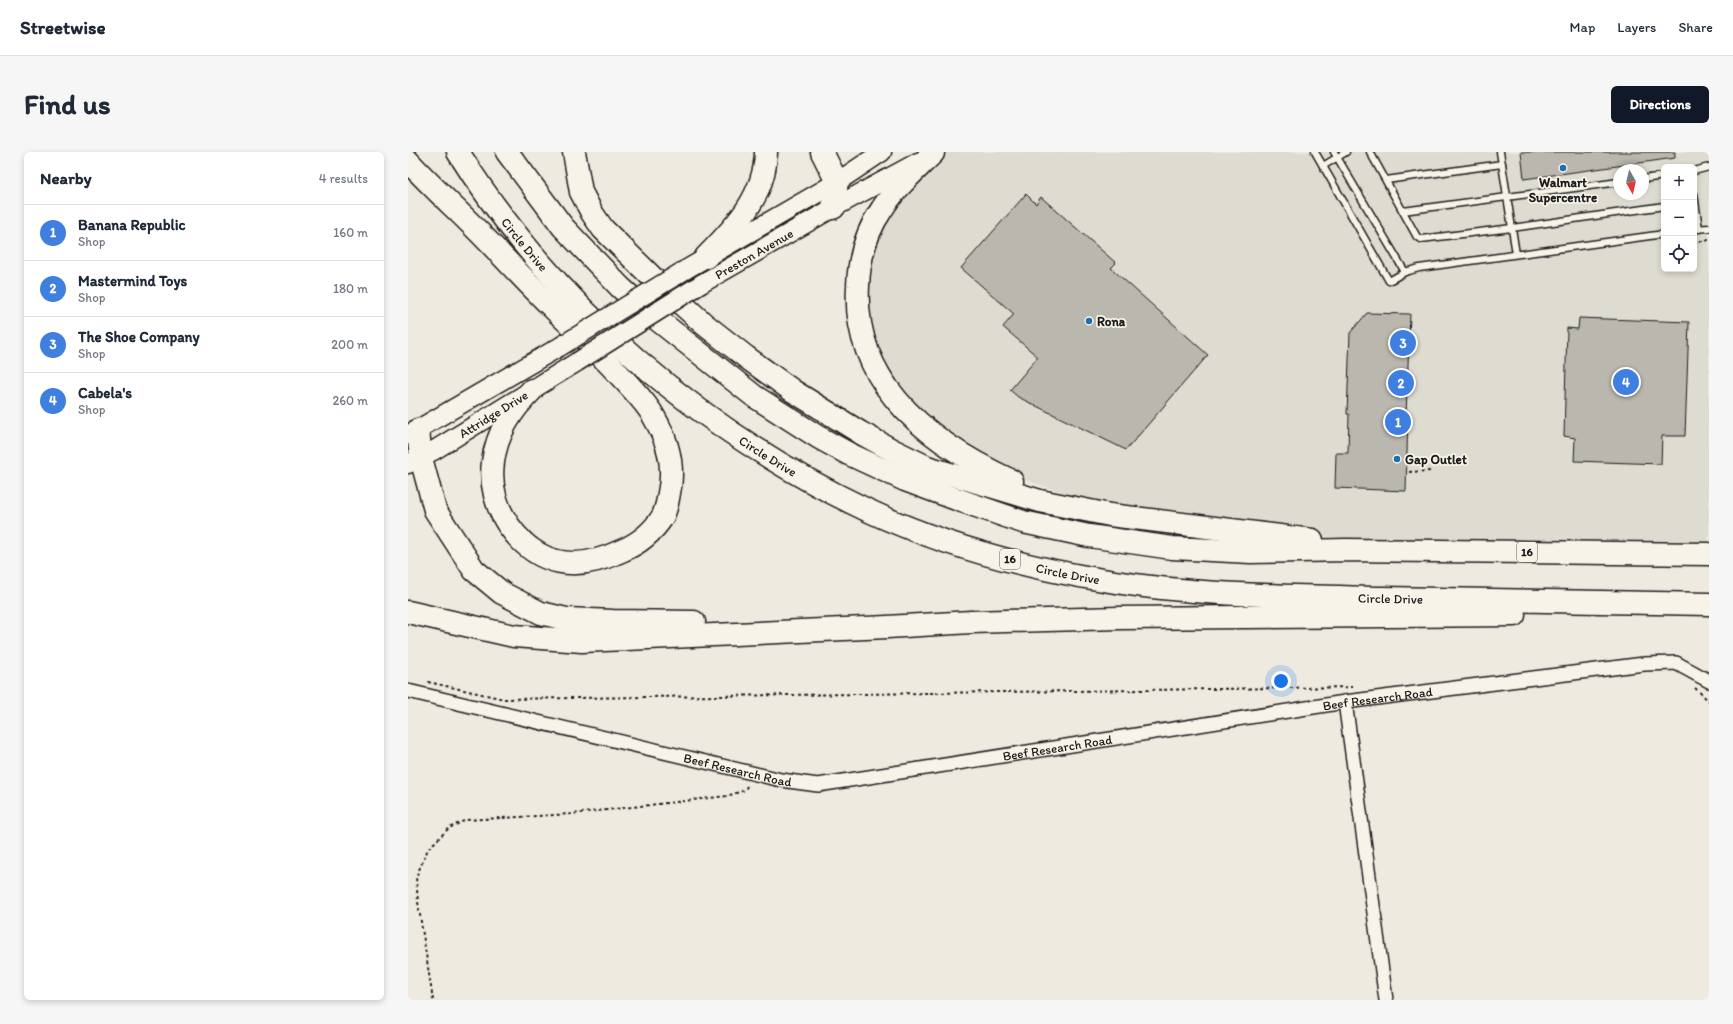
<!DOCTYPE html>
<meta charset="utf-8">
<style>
body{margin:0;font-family:Itim,sans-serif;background:#f6f6f7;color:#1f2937}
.controls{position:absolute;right:12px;top:12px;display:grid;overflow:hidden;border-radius:6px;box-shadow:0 2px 6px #0003}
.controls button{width:36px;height:36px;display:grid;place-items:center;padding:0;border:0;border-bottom:1px solid #e0e1e3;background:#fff;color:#1f2937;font:20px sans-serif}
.compass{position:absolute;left:1205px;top:12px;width:36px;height:36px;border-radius:50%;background:#fff;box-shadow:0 2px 6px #0003;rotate:172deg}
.you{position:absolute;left:873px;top:529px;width:14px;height:14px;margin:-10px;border:3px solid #fff;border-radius:50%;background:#1a73e8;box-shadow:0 0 0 6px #1a73e833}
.badge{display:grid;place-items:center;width:26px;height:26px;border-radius:50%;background:#111827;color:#fff;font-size:13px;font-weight:700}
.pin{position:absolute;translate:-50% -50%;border:2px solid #fff;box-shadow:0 1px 4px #0006}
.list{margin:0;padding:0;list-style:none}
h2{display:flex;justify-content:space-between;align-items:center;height:52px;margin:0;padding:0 16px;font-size:17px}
h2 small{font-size:13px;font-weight:400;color:#747a83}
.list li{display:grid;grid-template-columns:26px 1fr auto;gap:12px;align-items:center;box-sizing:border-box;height:56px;padding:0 16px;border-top:1px solid #e0e1e3}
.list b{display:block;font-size:15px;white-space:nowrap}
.list p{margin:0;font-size:13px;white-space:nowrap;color:#747a83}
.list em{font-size:13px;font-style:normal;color:#747a83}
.icon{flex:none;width:22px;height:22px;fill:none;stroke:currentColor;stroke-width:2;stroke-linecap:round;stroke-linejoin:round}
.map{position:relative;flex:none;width:1301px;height:848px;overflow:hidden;border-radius:6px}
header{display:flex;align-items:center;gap:24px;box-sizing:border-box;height:56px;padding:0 20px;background:#fff;border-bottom:1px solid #e0e1e3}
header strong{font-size:19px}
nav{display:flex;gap:22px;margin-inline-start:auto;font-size:14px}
.intro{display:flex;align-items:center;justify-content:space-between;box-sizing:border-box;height:96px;padding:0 24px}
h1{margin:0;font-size:28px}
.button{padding:10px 18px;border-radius:6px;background:#111827;color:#fff;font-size:14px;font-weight:700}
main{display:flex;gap:24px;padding:0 24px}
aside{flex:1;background:#fff;border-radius:6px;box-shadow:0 2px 6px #0003}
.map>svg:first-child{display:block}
</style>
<header>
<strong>Streetwise</strong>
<nav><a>Map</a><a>Layers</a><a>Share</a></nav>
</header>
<div class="intro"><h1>Find us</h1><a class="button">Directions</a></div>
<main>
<aside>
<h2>Nearby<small>4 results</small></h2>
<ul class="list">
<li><span class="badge" style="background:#3f7fe0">1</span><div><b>Banana Republic</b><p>Shop</p></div><em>160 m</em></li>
<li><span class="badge" style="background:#3f7fe0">2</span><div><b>Mastermind Toys</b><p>Shop</p></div><em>180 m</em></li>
<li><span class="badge" style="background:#3f7fe0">3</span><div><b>The Shoe Company</b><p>Shop</p></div><em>200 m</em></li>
<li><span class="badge" style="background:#3f7fe0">4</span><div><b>Cabela's</b><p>Shop</p></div><em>260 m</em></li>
</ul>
</aside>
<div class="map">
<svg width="1301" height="848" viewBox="0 0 1301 848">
<rect width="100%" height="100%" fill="#eeeae0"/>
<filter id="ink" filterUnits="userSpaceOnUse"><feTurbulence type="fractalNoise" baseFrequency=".025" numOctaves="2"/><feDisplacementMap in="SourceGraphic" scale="8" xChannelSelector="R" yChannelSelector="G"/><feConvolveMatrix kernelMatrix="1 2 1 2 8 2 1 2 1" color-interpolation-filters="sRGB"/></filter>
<g filter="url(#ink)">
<path fill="#dedbd1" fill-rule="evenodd" d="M540,0H1301V394L972,389L851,379L670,346L612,326L585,314L483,237L453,157L467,76L519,15ZM1256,15H1286V117H1256ZM1211,18H1235V42H1211Z"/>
<g fill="#bab7af" stroke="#1c1c1c">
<path d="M1113,0H1267V6L1116,27Z"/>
<path d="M618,42L628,52L633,45L708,111L703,116L800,203L718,298L610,245L602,238L630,205L595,175L606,162L553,116Z"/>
<path d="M959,161L1002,162L998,263H1000L998,339L927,336L928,301H940L941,262H939L942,181Z"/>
<path d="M1171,166L1281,170L1277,284H1254L1253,312L1166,309L1167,286L1156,284L1159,176L1170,177Z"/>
</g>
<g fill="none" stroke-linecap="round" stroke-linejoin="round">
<g stroke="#1c1c1c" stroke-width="9">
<g id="service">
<path d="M907,0L981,129L997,120L1011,116L1256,82"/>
<path d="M926,0L997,120"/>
<path d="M962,0L1009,85L1013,87L1104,76L1256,54"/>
<path d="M1094,12L1108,102"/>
<path d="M915,14L938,0"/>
<path d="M1286,19L1301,15"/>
<path d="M1235,27L1256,24"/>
<path d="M978,28L1094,12L1092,0"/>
<path d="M1286,42L1291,77"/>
<path d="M995,59L1211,30"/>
<path d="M1286,77L1301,76"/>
</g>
</g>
<g stroke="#1c1c1c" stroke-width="16">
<g id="minor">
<path id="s1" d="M0,539L373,628L410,633L937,550L1236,512L1268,511L1301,529"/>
<path d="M937,550L978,848"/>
</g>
</g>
<g stroke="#1c1c1c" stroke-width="21">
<g id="secondary">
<path d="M277,118L429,30L474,0"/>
<path id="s2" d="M293,132L425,56L510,10"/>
<path d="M0,283L153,194"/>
<path id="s3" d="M0,312L25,299L169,210"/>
</g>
</g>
<g stroke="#1c1c1c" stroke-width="25">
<g id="motorway">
<path id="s4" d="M50,0C147,155 294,280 459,358C532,392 615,415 695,428C788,444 882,444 976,446C1085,448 1193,450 1301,452"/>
<path d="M99,0L155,75L212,135L236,157L346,244L410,285L441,302L497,328L551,348L615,370L681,384L764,396L843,400L937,398L1301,402"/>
<path d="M166,0L173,40L184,61L195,77L246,127L296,172L338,205L385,239L453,281L484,298L519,315L632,349L702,363L904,388"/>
<path d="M414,0L429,30L425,56"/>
<path d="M525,1C507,19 488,35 474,57C458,80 451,106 450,134C444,233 523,292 604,329"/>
<path d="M0,9C22,33 45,54 68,77C94,103 119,131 146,157C171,181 195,205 219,231C228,241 239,252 246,265C260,289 267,313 261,341C260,348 258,357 255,364C245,380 230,392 213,399C169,420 130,415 101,374C88,355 82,332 85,310C89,280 104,258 124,238"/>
<path d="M298,105C327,75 357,45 358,0"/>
<path d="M10,278L13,306L27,358L66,418L94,441L133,461L158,467L205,469L286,470"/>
<path d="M0,460L106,484L174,489L479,475L563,470L711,466L1106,463"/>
</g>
</g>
<g stroke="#1c1c1c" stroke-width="2" stroke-dasharray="3 3" stroke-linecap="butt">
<path d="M1286,90L1301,88"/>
<path d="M1001,320L1024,319"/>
<path d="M20,530L96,547L948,535"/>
<path d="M1287,536L1301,549"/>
<path d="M25,848L10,750L8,725L20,697L41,676L58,668L164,662L319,644L337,638L340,632"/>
</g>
<use href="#service" stroke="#f7f3e8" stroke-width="6"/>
<use href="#minor" stroke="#f7f3e8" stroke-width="13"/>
<use href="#secondary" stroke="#f7f3e8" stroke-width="18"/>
<use href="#motorway" stroke="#f7f3e8" stroke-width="22"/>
<g stroke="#1c1c1c" stroke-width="21" stroke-linecap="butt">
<g id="secondary-bridge">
<path d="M153,194L277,118"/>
<path d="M169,210L293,132"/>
</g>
</g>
<use href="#secondary-bridge" stroke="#f7f3e8" stroke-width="18"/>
</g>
</g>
<g fill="#1f6fb2" stroke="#f7f3e8" stroke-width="1.5">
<circle cx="1155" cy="16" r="4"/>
<circle cx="681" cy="169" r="4"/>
<circle cx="989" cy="307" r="4"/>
</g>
<g text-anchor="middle" stroke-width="3.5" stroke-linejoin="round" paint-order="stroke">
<g fill="#f7f3e8" stroke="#5e5c59" stroke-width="1">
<rect x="1109" y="390" width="20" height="20" rx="3"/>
<rect x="592" y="397" width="20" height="20" rx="3"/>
</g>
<g font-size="12" font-weight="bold" fill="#1c1c1c">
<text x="1119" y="404">16</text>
<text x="602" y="411">16</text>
</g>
<g font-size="13" font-weight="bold" fill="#1c1c1c" stroke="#f7f3e8" text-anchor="start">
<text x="1155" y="35" text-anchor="middle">Walmart<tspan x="1155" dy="15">Supercentre</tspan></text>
<text x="689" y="174">Rona</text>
<text x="997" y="312">Gap Outlet</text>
</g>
<g font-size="13" fill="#1c1c1c" stroke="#f7f3e8">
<text dy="5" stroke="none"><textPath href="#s4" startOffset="114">Circle Drive</textPath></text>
<text dy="5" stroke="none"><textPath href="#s2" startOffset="61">Preston Avenue</textPath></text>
<text dy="5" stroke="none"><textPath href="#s3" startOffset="99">Attridge Drive</textPath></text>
<text dy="5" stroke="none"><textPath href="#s4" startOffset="438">Circle Drive</textPath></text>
<text dy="5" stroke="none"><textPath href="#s4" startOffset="762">Circle Drive</textPath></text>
<text dy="5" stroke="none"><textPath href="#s4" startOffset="1086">Circle Drive</textPath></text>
<text dy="5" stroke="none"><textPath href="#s1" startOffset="987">Beef Research Road</textPath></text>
<text dy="5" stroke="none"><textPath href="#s1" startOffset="663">Beef Research Road</textPath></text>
<text dy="5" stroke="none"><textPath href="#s1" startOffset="339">Beef Research Road</textPath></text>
</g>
</g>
</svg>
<div class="controls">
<button>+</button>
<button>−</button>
<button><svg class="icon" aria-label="locate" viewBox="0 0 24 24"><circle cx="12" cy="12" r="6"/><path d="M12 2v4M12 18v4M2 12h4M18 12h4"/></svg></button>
</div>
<svg class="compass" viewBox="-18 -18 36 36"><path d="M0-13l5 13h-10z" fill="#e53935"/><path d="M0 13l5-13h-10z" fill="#747a83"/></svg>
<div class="you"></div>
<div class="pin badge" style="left:990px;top:270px;background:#3f7fe0">1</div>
<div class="pin badge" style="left:993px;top:231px;background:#3f7fe0">2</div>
<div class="pin badge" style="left:995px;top:191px;background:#3f7fe0">3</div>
<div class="pin badge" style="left:1218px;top:230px;background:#3f7fe0">4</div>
</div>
</main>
